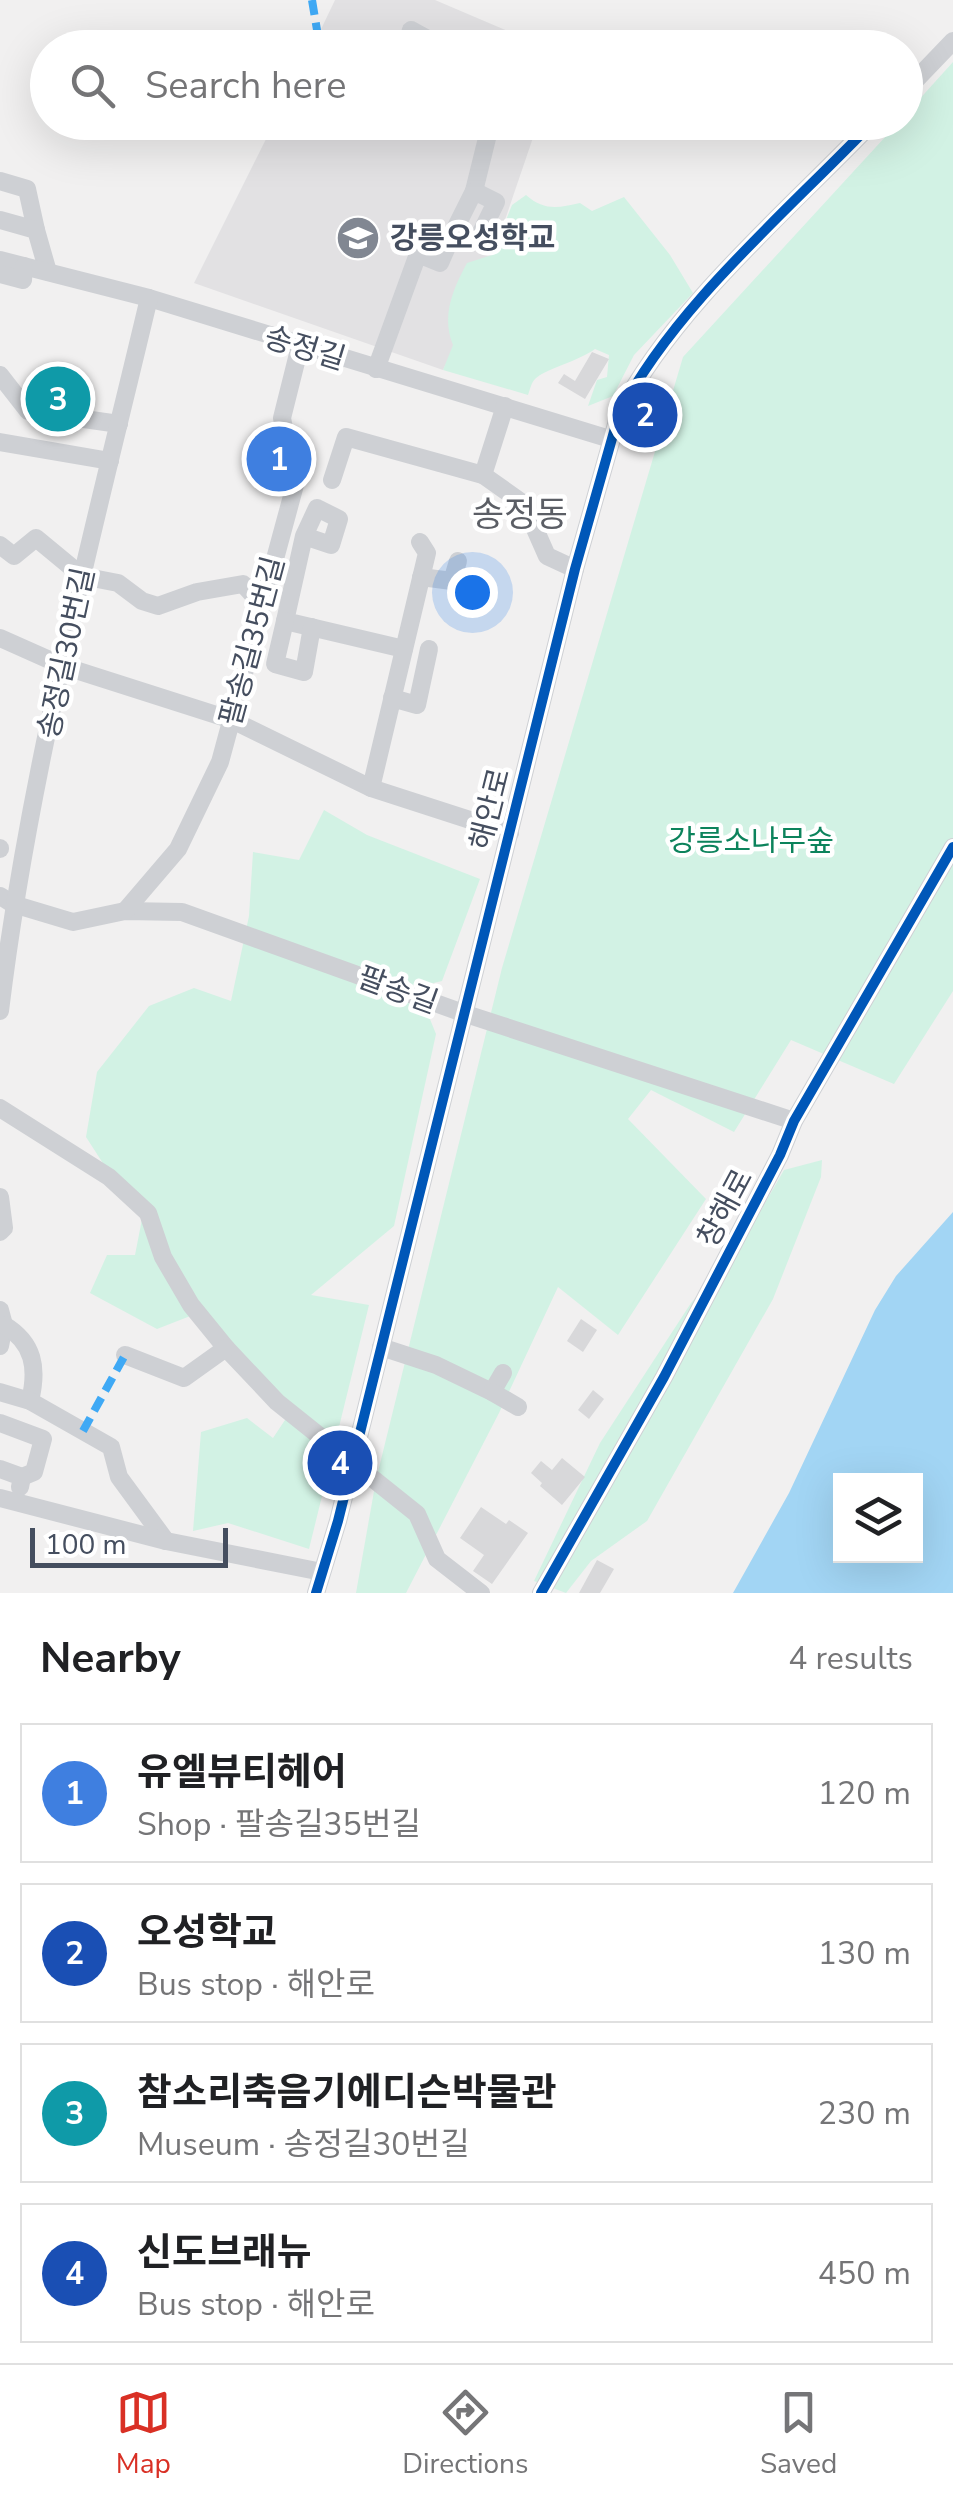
<!DOCTYPE html>
<meta charset="utf-8">
<style>
body{margin:0;font-family:"Nunito Sans","Noto Sans KR",sans-serif;background:#f2f2f2;color:#202124}
.controls{position:absolute;right:30px;bottom:30px;display:grid;overflow:hidden;border-radius:0px;box-shadow:0 10px 40px #0002}
.controls button{width:90px;height:90px;display:grid;place-items:center;padding:0;border:0;border-bottom:2px solid #e0e0e0;background:#fff;color:#202124;font:50px sans-serif}
.scale{position:absolute;left:30px;bottom:25px;width:198px;box-sizing:border-box;padding-left:10px;border:5px solid #454e5f;border-top:0;font-size:28px;line-height:35px;white-space:nowrap;color:#454e5f;-webkit-text-stroke:8px #fff;paint-order:stroke}
.you{position:absolute;left:472px;top:592px;width:35px;height:35px;margin:-25px;border:8px solid #fff;border-radius:50%;background:#1a73e8;box-shadow:0 0 0 15px #1a73e833}
.badge{display:grid;place-items:center;width:65px;height:65px;border-radius:50%;background:#d93025;color:#fff;font-size:32px;font-weight:700}
.pin{position:absolute;translate:-50% -50%;border:5px solid #fff;box-shadow:0 2px 10px #0006}
.list{margin:0;padding:0;list-style:none}
h2{display:flex;justify-content:space-between;align-items:center;height:130px;margin:0;padding:0 40px;font-size:42px}
h2 small{font-size:32px;font-weight:400;color:#757577}
.list li{display:grid;grid-template-columns:65px 1fr auto;gap:30px;align-items:center;box-sizing:border-box;height:140px;margin:0 20px 20px;padding:0 20px;border:2px solid #e0e0e0;border-radius:0px}
.list b{display:block;font-size:38px;white-space:nowrap}
.list p{margin:0;font-size:32px;white-space:nowrap;color:#757577}
.list em{font-size:32px;font-style:normal;color:#757577}
.icon{flex:none;width:55px;height:55px;fill:none;stroke:currentColor;stroke-width:2;stroke-linecap:round;stroke-linejoin:round}
.map{position:relative;flex:none;width:953px;height:1593px;overflow:hidden}
.search{position:absolute;background:#fff;box-shadow:0 10px 40px #0002;left:30px;right:30px;top:30px;height:110px;display:flex;align-items:center;gap:25px;box-sizing:border-box;padding:0 35px;border-radius:55px;color:#757577;font-size:38px}
.sheet{height:770px;background:#fff}
nav{display:flex;justify-content:space-around;align-items:center;box-sizing:border-box;height:140px;border-top:2px solid #e0e0e0;background:#fff;font-size:28px;color:#757577}
nav a{display:grid;justify-items:center;gap:5px}
nav .on{color:#d93025}
.map>svg:first-child{display:block}
</style>
<div class="map">
<svg width="953" height="1593" viewBox="0 0 953 1593">
<rect width="100%" height="100%" fill="#f1f0f0"/>
<g fill="#e2e1e3">
<path d="M335,0H435L545,47L312,48Z"/>
<path d="M274,123H538L493,255L484,259L454,348L443,370L194,283Z"/>
</g>
<g fill="#d2f2e4">
<path d="M953,62V991L894,1084L791,1040L734,1132L651,1090L628,1119L706,1199L618,1335L558,1287L499,1413L406,1593H356L376,1480L502,968L683,357L898,123L906,122V114Z"/>
<path d="M526,195C544,211 558,208 580,203L592,211L624,197L670,255L693,293L634,355L613,396L588,406L597,380L607,377L609,355L595,349C579,361 545,369 535,379C531,383 530,390 528,395L443,370L453,345C441,316 453,289 467,263L492,255L512,205Z"/>
<path d="M324,810L367,835L480,879L442,981L417,987L436,1034L394,1226L311,1295L369,1305L309,1549L228,1523L193,1531L201,1432L247,1418L273,1438L287,1417L198,1313L157,1329L90,1293L107,1255H135L143,1214L117,1185L86,1137L97,1072L149,1006L194,988L231,1001L249,916L253,852L299,860Z"/>
<path d="M822,1160L821,1177L773,1299L647,1521L591,1561L566,1593L534,1581L600,1443L691,1303L741,1245L784,1170Z"/>
</g>
<path fill="#a2d5f4" fill-rule="evenodd" d="M953,1212V1593H733L789,1493L875,1310L896,1276ZM840,1480H916V1556H840Z"/>
<g fill="#d8d8da">
<path d="M592,352L609,359L585,399L558,383L564,374L575,381Z"/>
<path d="M581,1319L597,1330L583,1352L567,1341Z"/>
<path d="M593,1390L604,1399L589,1419L578,1410Z"/>
<path d="M562,1458L585,1477L562,1505L540,1486L542,1483L531,1473L541,1461L552,1470Z"/>
<path d="M481,1507L506,1524L509,1520L528,1533L492,1584L473,1571L484,1555L460,1538Z"/>
<path d="M597,1560L614,1569L600,1593H579Z"/>
</g>
<g fill="none" stroke-linecap="round" stroke-linejoin="round">
<g stroke="#ced0d4" stroke-width="18">
<path d="M412,48L407,44L411,30L444,48"/>
<path d="M906,90L953,41"/>
<path d="M0,181L27,189L36,230"/>
<path d="M474,191L491,122"/>
<path d="M0,220L36,230L48,272"/>
<path d="M0,260L149,298L610,439"/>
<path d="M0,274L23,280L24,266"/>
<path d="M376,369L418,254L440,263L453,233L477,241L496,202L474,191L453,233"/>
<path d="M0,375L28,411L119,424"/>
<path d="M0,442L110,461"/>
<path d="M483,475L524,504L547,556L575,569"/>
<path d="M332,480L346,437L483,475L505,406"/>
<path d="M304,536L317,508L339,519L331,545L304,536L285,621L404,649"/>
<path d="M0,545L14,556L36,538L82,576L118,583L142,601L158,606L197,592L243,584L262,605"/>
<path d="M421,577L452,581L458,561"/>
<path d="M285,621L275,664L304,672L312,627"/>
<path d="M0,638L63,666L232,720L371,788L510,833"/>
<path d="M392,698L417,705L429,649"/>
<path d="M371,788L427,553L420,542"/>
<path d="M0,848V849"/>
<path d="M0,896L13,904L73,922L125,911L182,912L463,1013L794,1121"/>
<path d="M125,911L178,849L220,762L295,485L282,418L300,346"/>
<path d="M0,1011C29,770 93,534 149,298"/>
<path d="M0,1108L109,1177L148,1213L163,1257L191,1305L226,1348L277,1402L417,1514L437,1559L481,1593"/>
<path d="M0,1197L4,1228L0,1232"/>
<path d="M0,1310L4,1325L0,1346"/>
<path d="M4,1325C34,1343 38,1368 30,1401"/>
<path d="M381,1347L436,1365L492,1392L503,1373"/>
<path d="M125,1355L184,1378L226,1348"/>
<path d="M0,1392L30,1401L111,1447L119,1477L166,1541"/>
<path d="M492,1392L518,1407"/>
<path d="M0,1423L43,1439L34,1472L22,1477"/>
<path d="M0,1469L22,1477L20,1487"/>
<path d="M0,1498L166,1541L322,1572"/>
<path d="M316,1593L338,1521L575,569L619,414C674,306 789,210 873,122"/>
<path d="M541,1593L664,1377L780,1155L794,1121L953,847"/>
</g>
<g stroke="#3fa9f5" stroke-width="8" stroke-dasharray="15 8" stroke-linecap="butt">
<path d="M312,0L320,48"/>
<path d="M83,1431L125,1355"/>
</g>
<g stroke="#fff" stroke-width="16">
<g id="cycleway">
<path d="M316,1593L338,1521L575,569L619,414C674,306 789,210 873,122"/>
<path d="M541,1593L664,1377L780,1155L794,1121L953,847"/>
</g>
</g>
<use href="#cycleway" stroke="#0057b8" stroke-width="10"/>
</g>
<defs>
<g id="school-disc" transform="scale(2.25)"><circle r="9.5" fill="#818792" stroke="#fff"/><path d="M0-5L7-2L0 1L-7-2ZM-4 1L0 2.5L4 1V4Q0 6-4 4Z" fill="#fff"/></g>
</defs>
<g fill-rule="evenodd">
<use href="#school-disc" x="358" y="238"/>
</g>
<g text-anchor="middle" stroke-width="9" stroke-linejoin="round" paint-order="stroke">
<g font-size="30" font-weight="bold" fill="#454e5f" stroke="#fff" text-anchor="start">
<text x="390" y="248">강릉오성학교</text>
</g>
<g font-size="30" fill="#454e5f" stroke="#fff">
<text transform="translate(305 348) rotate(17)" y="10">송정길</text>
<text transform="translate(252 641) rotate(-75)" y="10">팔송길35번길</text>
<text transform="translate(66 653) rotate(-78)" y="10">송정길30번길</text>
<text transform="translate(490 809) rotate(-76)" y="10">해안로</text>
<text transform="translate(398 990) rotate(20)" y="10">팔송길</text>
<text transform="translate(725 1208) rotate(-62)" y="10">창해로</text>
</g>
<g font-size="30" fill="#0c835c" stroke="#fff">
<text x="751" y="851">강릉소나무숲</text>
</g>
<g font-size="35" fill="#5b5e65" stroke="#fff">
<text x="520" y="526">송정동</text>
</g>
</g>
</svg>
<div class="controls">
<button><svg class="icon" aria-label="layers" viewBox="0 0 24 24"><path d="M12 4l9 5-9 5-9-5zM3 14l9 5 9-5"/></svg></button>
</div>
<div class="scale">100 m</div>
<div class="you"></div>
<div class="pin badge" style="left:279px;top:459px;background:#3f7fe0">1</div>
<div class="pin badge" style="left:645px;top:415px;background:#1a4fb4">2</div>
<div class="pin badge" style="left:58px;top:399px;background:#0f9aa8">3</div>
<div class="pin badge" style="left:340px;top:1463px;background:#1a4fb4">4</div>
<div class="search"><svg class="icon" aria-label="search" viewBox="0 0 24 24"><circle cx="10" cy="10" r="6"/><path d="M15 15l6 6"/></svg>Search here</div>
</div>
<section class="sheet">
<h2>Nearby<small>4 results</small></h2>
<ul class="list">
<li><span class="badge" style="background:#3f7fe0">1</span><div><b>유엘뷰티헤어</b><p>Shop · 팔송길35번길</p></div><em>120 m</em></li>
<li><span class="badge" style="background:#1a4fb4">2</span><div><b>오성학교</b><p>Bus stop · 해안로</p></div><em>130 m</em></li>
<li><span class="badge" style="background:#0f9aa8">3</span><div><b>참소리축음기에디슨박물관</b><p>Museum · 송정길30번길</p></div><em>230 m</em></li>
<li><span class="badge" style="background:#1a4fb4">4</span><div><b>신도브래뉴</b><p>Bus stop · 해안로</p></div><em>450 m</em></li>
</ul>
</section>
<nav>
<a class="on"><svg class="icon" aria-label="map" viewBox="0 0 24 24"><path d="M3 6l6-2 6 2 6-2v14l-6 2-6-2-6 2zM9 4v14M15 6v14"/></svg>Map</a>
<a><svg class="icon" aria-label="directions" viewBox="0 0 24 24"><path d="M12 3l9 9-9 9-9-9zM9 14v-3h6M13 9l2 2-2 2"/></svg>Directions</a>
<a><svg class="icon" aria-label="saved" viewBox="0 0 24 24"><path d="M7 4h10v16l-5-4-5 4z"/></svg>Saved</a>
</nav>
